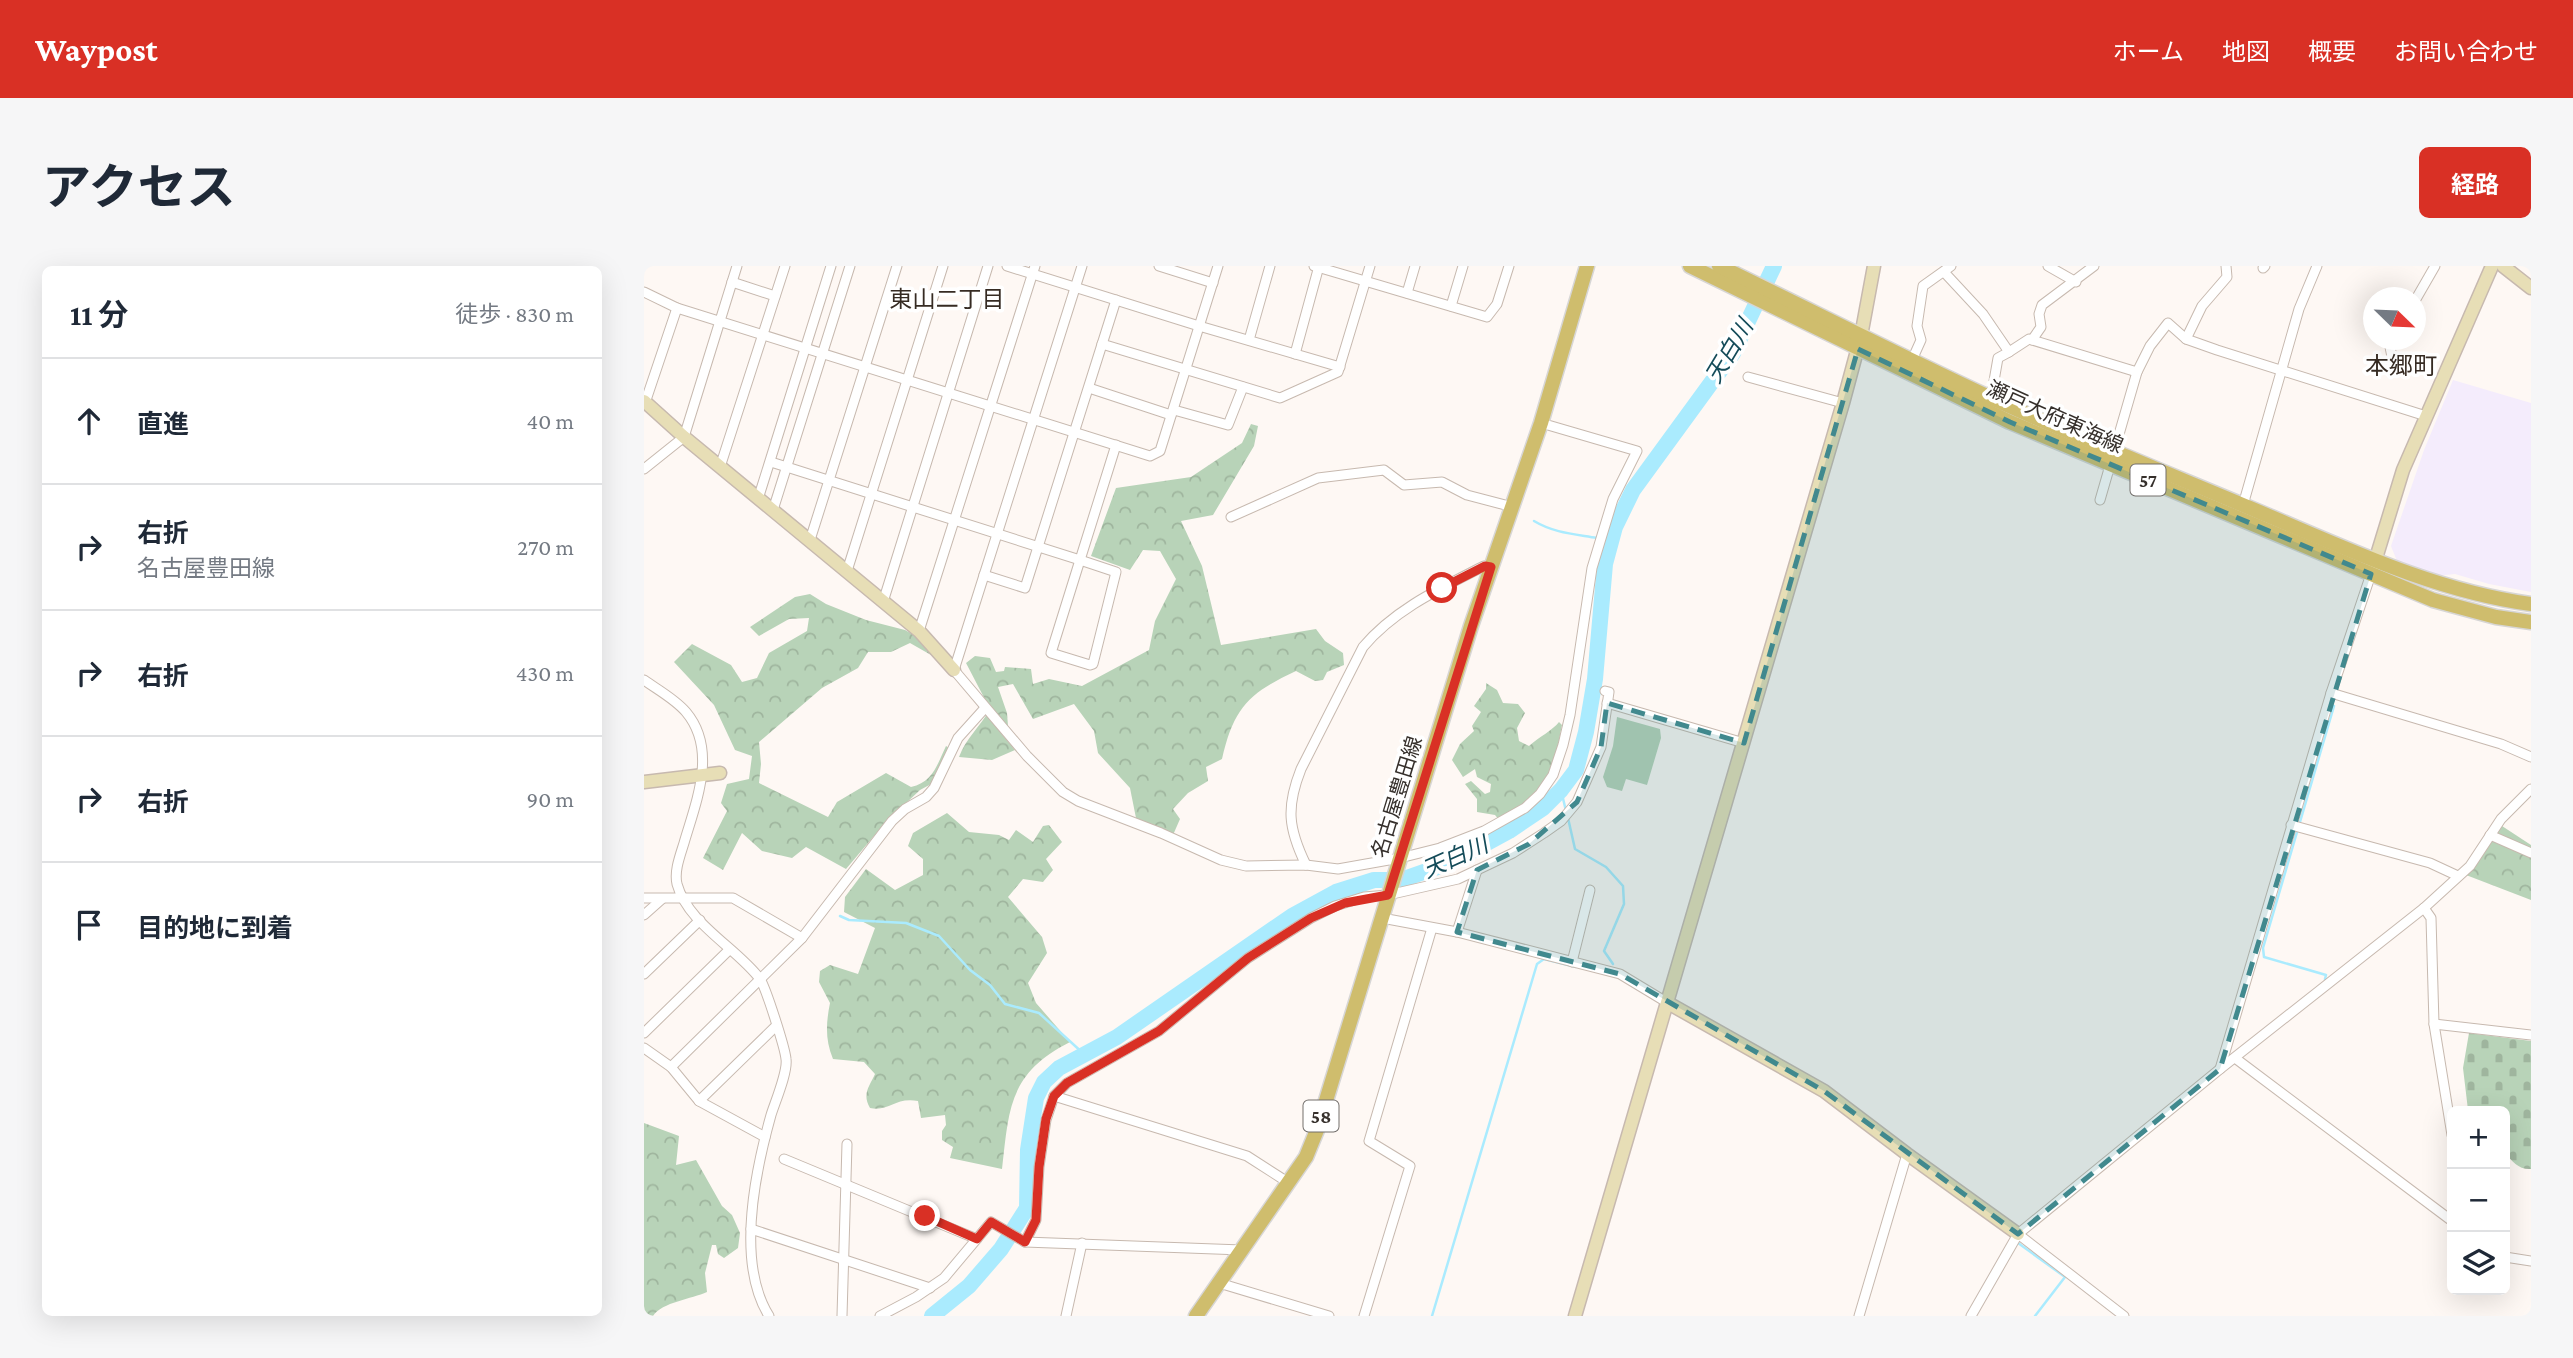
<!DOCTYPE html>
<html lang="ja">
<meta charset="utf-8">
<style>
body{margin:0;font-family:"Crimson Pro","Noto Sans JP",serif;background:#f6f6f7;color:#1f2937}
.controls{position:absolute;right:21px;bottom:21px;display:grid;overflow:hidden;border-radius:10px;box-shadow:0 7px 28px #0002}
.controls button{width:63px;height:63px;display:grid;place-items:center;padding:0;border:0;border-bottom:2px solid #e0e1e3;background:#fff;color:#1f2937;font:35px sans-serif}
.compass{position:absolute;left:1719px;top:21px;width:63px;height:63px;border-radius:50%;background:#fff;box-shadow:0 7px 28px #0002;rotate:113deg}
.stop{position:absolute;width:21px;height:21px;margin:-16px;border:5px solid #d93025;border-radius:50%;background:#fff}
.stop.end{background:#d93025;border-color:#fff;box-shadow:0 2px 7px #0008}
.list{margin:0;padding:0;list-style:none}
h2{display:flex;justify-content:space-between;align-items:center;height:91px;margin:0;padding:0 28px;font-size:30px}
h2 small{font-size:23px;font-weight:400;color:#747a83}
.list li{display:grid;grid-template-columns:46px 1fr auto;gap:21px;align-items:center;box-sizing:border-box;height:126px;padding:0 28px;border-top:2px solid #e0e1e3}
.list b{display:block;font-size:26px;white-space:nowrap}
.list p{margin:0;font-size:23px;white-space:nowrap;color:#747a83}
.list em{font-size:23px;font-style:normal;color:#747a83}
.icon{flex:none;width:38px;height:38px;fill:none;stroke:currentColor;stroke-width:2;stroke-linecap:round;stroke-linejoin:round}
.map{position:relative;flex:none;width:1887px;height:1050px;overflow:hidden;border-radius:10px}
header{display:flex;align-items:center;gap:42px;box-sizing:border-box;height:98px;padding:0 35px;background:#d93025;color:#fff}
header strong{font-size:33px}
nav{display:flex;gap:38px;margin-inline-start:auto;font-size:24px}
.intro{display:flex;align-items:center;justify-content:space-between;box-sizing:border-box;height:168px;padding:0 42px}
h1{margin:0;font-size:49px}
.button{padding:18px 32px;border-radius:10px;background:#d93025;color:#fff;font-size:24px;font-weight:700}
main{display:flex;gap:42px;padding:0 42px}
aside{flex:1;background:#fff;border-radius:10px;box-shadow:0 7px 28px #0002}
.map>svg:first-child{display:block}
</style>
<header>
<strong>Waypost</strong>
<nav><a>ホーム</a><a>地図</a><a>概要</a><a>お問い合わせ</a></nav>
</header>
<div class="intro"><h1>アクセス</h1><a class="button">経路</a></div>
<main>
<aside>
<h2>11 分<small>徒歩 · 830 m</small></h2>
<ul class="list">
<li><svg class="icon" aria-label="ahead" viewBox="0 0 24 24"><path d="M12 20V5M6 11l6-6 6 6"/></svg><div><b>直進</b></div><em>40 m</em></li>
<li><svg class="icon" aria-label="right" viewBox="0 0 24 24"><path d="M7 20v-9h11M14 6l5 5-5 5"/></svg><div><b>右折</b><p>名古屋豊田線</p></div><em>270 m</em></li>
<li><svg class="icon" aria-label="right" viewBox="0 0 24 24"><path d="M7 20v-9h11M14 6l5 5-5 5"/></svg><div><b>右折</b></div><em>430 m</em></li>
<li><svg class="icon" aria-label="right" viewBox="0 0 24 24"><path d="M7 20v-9h11M14 6l5 5-5 5"/></svg><div><b>右折</b></div><em>90 m</em></li>
<li><svg class="icon" aria-label="arrive" viewBox="0 0 24 24"><path d="M6 21V4h12l-3 4 3 4H6"/></svg><div><b>目的地に到着</b></div></li>
</ul>
</aside>
<div class="map">
<svg width="1887" height="1050" viewBox="0 0 1887 1050">
<defs>
<pattern id="forest-crowns" width="20" height="18" patternUnits="userSpaceOnUse" patternTransform="scale(1.75)"><rect width="20" height="18" fill="#b8d3b8"/><path d="M2 6a3 3 0 1 1 6 0M12 15a3 3 0 1 1 6 0" fill="none" stroke="#9fb59e"/></pattern>
<pattern id="cemetery-stones" width="16" height="16" patternUnits="userSpaceOnUse" patternTransform="scale(1.75)"><rect width="16" height="16" fill="#b8d3b8"/><path d="M2 7V4a2 2 0 0 1 4 0v3zM10 15v-3a2 2 0 0 1 4 0v3z" fill="#9fb59e"/></pattern>
</defs>
<rect width="100%" height="100%" fill="#fef8f4"/>
<path fill="#f4ecfc" d="M1809,114L1887,137V326L1845,318L1811,308L1792,310L1753,295L1747,280L1780,184Z"/>
<g fill="url(#forest-crowns)">
<path d="M607,158L614,160L610,180L569,249L537,255L558,300L577,379L672,363L681,375L699,387L700,399L683,406L679,414L671,415L652,405C605,427 590,441 578,493L562,501L564,515L544,527L529,543L536,553L529,569L492,552L486,522L454,487L450,465L430,438L389,453L369,418L354,421L363,447L364,460L356,466L371,484L348,494L315,491C322,472 336,461 346,443L322,397L331,390L346,392L352,406L360,405L361,401L387,403L389,418L405,413L438,420L505,384L511,355L532,313L516,285L499,284L486,304L447,290L472,222L547,211L598,177Z"/>
<path d="M166,328L182,338L222,354L261,364L275,372L292,390L287,389L266,377L247,386H224L214,402L178,422L115,476L117,498L115,517L184,551L193,536L242,507L267,521C289,516 293,499 302,480L305,482L289,517L276,524L241,557L202,603L162,581L148,592L118,585L98,567L79,604L59,592L83,545L77,537L83,518L105,513L108,490L91,484L70,439L30,396L48,378L87,399L98,416L113,412L125,387L163,365L165,352L145,353L115,370L106,361L151,331Z"/>
<path d="M842,417L853,424L859,437L874,438L881,447L873,462L875,475L885,480C895,471 909,464 915,456L918,459C913,482 911,511 893,528C883,539 868,547 856,555L851,549L833,546V533L821,518L827,515L841,528L846,526L847,518L833,511L831,503L819,511L808,494L816,478L830,465L828,460L837,446L830,440L842,423Z"/>
<path d="M303,547L325,566L355,569L365,574L372,564L389,576L399,560L405,559L418,576L402,593L409,604L399,616L379,613L364,631L398,671L403,687L384,717L392,737L426,776C365,807 365,842 358,903L306,892L309,881L298,874V865L302,859L301,849L277,852L274,835C250,831 246,846 226,842C218,828 225,821 231,808L220,796L189,793C181,774 182,757 186,737L175,716L176,705L186,699L214,708L231,662L200,646L201,631L222,603L251,624L279,609V593L264,580L269,567Z"/>
<path d="M1858,560L1887,579V634L1822,609Z"/>
<path d="M0,857L35,870L32,899L52,894L78,940L88,949L96,967L94,982L80,992L74,988L72,979H68L61,1007L63,1026C48,1033 18,1036 9,1050H0Z"/>
</g>
<path fill="url(#cemetery-stones)" d="M1825,767L1887,775V903C1875,904 1868,895 1861,887V845L1824,844L1819,802Z"/>
<path fill="#b8d3b8" d="M973,451L1016,463L1017,472L1003,519L982,513L978,525L963,521L959,511L969,480Z"/>
<g fill="none" stroke-linecap="round" stroke-linejoin="round">
<g stroke="#aaebfe" stroke-width="2.5">
<path d="M890,255C910,267 930,268 953,272"/>
<path d="M960,273L967,275"/>
<path d="M917,524L922,545"/>
<path d="M924,552L931,583L962,601L979,620L980,638L960,685L969,698"/>
<path d="M196,650L205,654L262,657L295,670L326,704L346,719L361,738L395,747L441,789"/>
<path d="M1681,713L1682,709L1620,691L1619,682L1690,440"/>
<path d="M1374,977L1421,1011L1391,1050"/>
<path d="M788,1050L893,698L900,693L932,701"/>
</g>
<path stroke="#aaebfe" stroke-width="16" d="M288,1050L325,1020L357,983L383,942L384,884L392,832L400,816L415,802L473,771L648,650L692,626L730,614H757L808,596L865,565L899,542L917,524L932,504L942,466L951,413L961,298L971,261L989,224L1089,87L1130,0"/>
<g stroke="#c7b9af" stroke-width="11">
<g id="street">
<path d="M363,0L555,60L696,101"/>
<path d="M438,0L310,404L383,490L419,526L434,535L517,567L577,594L602,600L662,599L694,603L756,592L796,582L840,565L881,542L896,528L909,509L919,479L926,449L948,302L969,233L993,185L897,157"/>
<path d="M515,0L569,17"/>
<path d="M670,0L843,51L853,38L865,0"/>
<path d="M1404,0L1432,16"/>
<path d="M1619,2L1621,0"/>
<path d="M1300,6L1339,48L1365,86L1354,92L1347,132"/>
<path d="M88,16L131,30"/>
<path d="M0,26L33,42L506,190L516,185L574,0"/>
<path d="M763,27L771,0"/>
<path d="M1772,33L1791,0"/>
<path d="M807,40L819,0"/>
<path d="M1542,73L1558,40L1583,11L1582,0"/>
<path d="M605,74L626,0"/>
<path d="M1388,74L1397,61L1395,48L1398,39L1450,0"/>
<path d="M1748,74L1746,81L1748,91"/>
<path d="M458,78L636,132L694,106L726,0"/>
<path d="M1365,86L1385,73L1493,106"/>
<path d="M651,88L675,0"/>
<path d="M1268,94L1277,74L1273,60L1279,20L1307,0"/>
<path d="M1104,111L1199,137"/>
<path d="M445,122L527,149"/>
<path d="M1,137L33,42"/>
<path d="M530,144L584,159L599,121"/>
<path d="M127,196L436,294L472,179"/>
<path d="M76,201L141,0"/>
<path d="M0,203L40,171L93,0"/>
<path d="M114,233L187,0"/>
<path d="M1456,234L1493,106L1506,80L1524,57L1542,73L1573,84L1782,150"/>
<path d="M1599,239L1655,43L1673,0"/>
<path d="M129,244L206,0"/>
<path d="M587,251L674,212L740,204L760,219L798,216L823,229L869,241"/>
<path d="M166,274L253,0"/>
<path d="M436,294L472,306L449,398L446,399L407,387Z"/>
<path d="M203,305L299,0"/>
<path d="M340,309L381,322L472,34"/>
<path d="M239,336L344,0"/>
<path d="M275,365L391,0"/>
<path d="M0,414C14,424 31,433 42,446C74,484 52,536 40,577C36,590 30,605 33,618C44,658 93,682 116,713C122,722 141,782 142,793C144,806 131,836 127,849C111,906 92,997 125,1050"/>
<path d="M1687,427L1857,478L1887,491"/>
<path d="M963,437L1100,477"/>
<path d="M1647,559L1786,597L1814,610"/>
<path d="M1846,569L1887,587"/>
<path d="M662,599C644,562 642,541 657,503L719,381C751,343 797,322 840,300L847,301"/>
<path d="M0,632H89L158,672"/>
<path d="M1780,642L1787,652L1790,758L1808,869"/>
<path d="M0,649L18,633"/>
<path d="M738,652L813,666L976,708L1024,737"/>
<path d="M813,666L833,604"/>
<path d="M928,696L946,624"/>
<path d="M0,708L56,654"/>
<path d="M1790,758L1887,769"/>
<path d="M0,767L85,684"/>
<path d="M0,782L27,801L55,835L121,871"/>
<path d="M1591,792L1808,955"/>
<path d="M27,801L158,672L248,555L261,543L282,531L290,522L314,472L341,442"/>
<path d="M1576,803L1687,427L1727,308"/>
<path d="M410,830L603,890L645,917"/>
<path d="M55,835L132,760"/>
<path d="M140,893L333,973"/>
<path d="M107,963L286,1022"/>
<path d="M1374,968L1480,1050"/>
<path d="M381,976L392,954L395,901L402,854L410,830L423,817L515,765L604,692L667,652L691,640L720,631L744,629L814,613L869,587L900,567L917,555L933,536L957,481L965,426L961,425"/>
<path d="M1861,991L1887,995"/>
<path d="M575,1017L685,1050"/>
<path d="M198,1050L203,878"/>
<path d="M236,1050L272,1031L300,1012L347,956L381,976L598,984"/>
<path d="M422,1050L438,977"/>
<path d="M720,1050L766,900L725,875L788,662"/>
<path d="M1215,1050L1263,888"/>
<path d="M1327,1050L1374,968L1576,803L1780,642L1826,600L1857,553L1887,523"/>
</g>
</g>
<g stroke="#c7b9af" stroke-width="15">
<g id="secondary">
<path d="M1859,0L1887,22"/>
<path d="M0,135L40,171L275,365L310,404"/>
<path d="M1729,302L1759,204L1848,0"/>
<path d="M0,516L76,507"/>
<path d="M1024,737L1180,825L1263,888L1374,968"/>
<path d="M931,1050L1199,137L1217,70L1230,0"/>
</g>
</g>
<g stroke="#d7d6d5" stroke-width="17">
<g id="primary">
<path d="M1046,0L1366,156L1789,334L1852,351L1887,356"/>
<path d="M1075,0C1166,44 1256,90 1347,132C1433,171 1520,206 1606,242C1697,280 1789,325 1887,338"/>
<path d="M552,1050L662,891L673,864L827,360L897,157L943,0"/>
</g>
</g>
<use href="#street" stroke="#fff" stroke-width="9"/>
<use href="#secondary" stroke="#e7deb6" stroke-width="12"/>
<use href="#primary" stroke="#cfbd6d" stroke-width="14"/>
</g>
<g fill="none" stroke-linecap="round" stroke-linejoin="round">
<path stroke="#d93025" stroke-width="9" d="M281,950L333,973L347,956L381,976L392,954L395,901L402,853L410,830L423,817L515,765L604,692L667,652L701,637L744,629L847,301L841,300L798,322"/>
</g>
<path fill="#41898e" fill-opacity="0.2" stroke="#41898e" stroke-width="5" stroke-dasharray="14 9" stroke-linejoin="round" d="M1214,83L1366,156L1727,308L1576,803L1374,968L1180,825L976,708L813,666L833,604L885,578L933,536L957,481L963,437L1100,477Z"/>
<g text-anchor="middle" stroke-width="7" stroke-linejoin="round" paint-order="stroke">
<g fill="#fff" stroke="#726e6b" stroke-width="2">
<rect x="1486.5" y="198.5" width="35" height="31" rx="5"/>
<rect x="659.5" y="834.5" width="35" height="31" rx="5"/>
</g>
<g font-size="19" font-weight="bold" fill="#36302c">
<text x="1504" y="221">57</text>
<text x="677" y="857">58</text>
</g>
<g font-size="21" fill="#36302c" stroke="#fff">
<text transform="translate(1411 151) rotate(24)" y="7">瀬戸大府東海線</text>
<text transform="translate(753 531) rotate(-73)" y="7">名古屋豊田線</text>
</g>
<g font-size="23" fill="#362b23" stroke="#fff">
<text x="303" y="41">東山二丁目</text>
</g>
<g font-size="23" font-style="italic" fill="#144b59" stroke="#fff">
<text transform="translate(1085 85) rotate(-59)" y="8">天白川</text>
<text transform="translate(811 591) rotate(-24)" y="8">天白川</text>
</g>
<g font-size="24" fill="#362b23" stroke="#fff">
<text x="1757" y="108">本郷町</text>
</g>
</g>
</svg>
<div class="controls">
<button>+</button>
<button>−</button>
<button><svg class="icon" aria-label="layers" viewBox="0 0 24 24"><path d="M12 4l9 5-9 5-9-5zM3 14l9 5 9-5"/></svg></button>
</div>
<svg class="compass" viewBox="-18 -18 36 36"><path d="M0-13l5 13h-10z" fill="#e53935"/><path d="M0 13l5-13h-10z" fill="#747a83"/></svg>
<div class="stop" style="left:798px;top:322px"></div>
<div class="stop end" style="left:281px;top:950px"></div>
</div>
</main>
